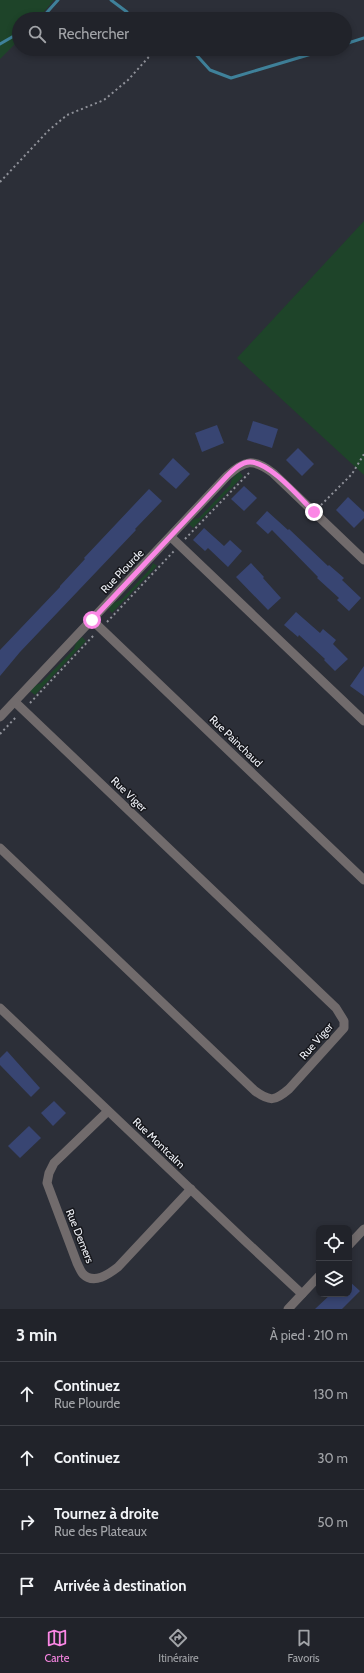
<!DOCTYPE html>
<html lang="fr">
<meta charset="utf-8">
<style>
body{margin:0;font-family:Cabin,sans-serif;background:#292b32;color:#f1f3f6}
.controls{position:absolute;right:12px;bottom:12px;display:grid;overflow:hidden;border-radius:8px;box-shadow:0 2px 6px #0003}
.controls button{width:36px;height:36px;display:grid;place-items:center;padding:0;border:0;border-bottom:1px solid #3e4047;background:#21232a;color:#f1f3f6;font:20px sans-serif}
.stop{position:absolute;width:12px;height:12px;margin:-9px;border:3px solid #fb87e5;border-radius:50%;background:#fff}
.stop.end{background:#fb87e5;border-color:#fff;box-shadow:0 1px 4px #0008}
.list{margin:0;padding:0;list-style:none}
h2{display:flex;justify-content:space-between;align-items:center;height:52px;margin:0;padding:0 16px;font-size:17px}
h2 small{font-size:13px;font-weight:400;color:#a2a4a8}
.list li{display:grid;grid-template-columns:26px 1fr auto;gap:12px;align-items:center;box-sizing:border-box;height:64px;padding:0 16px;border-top:1px solid #3e4047}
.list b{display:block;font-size:15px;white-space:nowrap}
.list p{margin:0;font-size:13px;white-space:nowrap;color:#a2a4a8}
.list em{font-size:13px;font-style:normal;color:#a2a4a8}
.icon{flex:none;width:22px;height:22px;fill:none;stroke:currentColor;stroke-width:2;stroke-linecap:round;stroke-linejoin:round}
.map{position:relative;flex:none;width:364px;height:1309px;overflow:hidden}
.search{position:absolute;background:#21232a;box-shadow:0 2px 6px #0003;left:12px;right:12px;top:12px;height:44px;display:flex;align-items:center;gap:10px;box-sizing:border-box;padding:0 14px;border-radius:22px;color:#a2a4a8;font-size:15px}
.sheet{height:308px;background:#21232a}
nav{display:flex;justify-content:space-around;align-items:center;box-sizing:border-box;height:56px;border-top:1px solid #3e4047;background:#21232a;font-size:11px;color:#a2a4a8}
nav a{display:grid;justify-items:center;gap:2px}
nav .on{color:#fb87e5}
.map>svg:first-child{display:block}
</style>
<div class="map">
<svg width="364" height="1309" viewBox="0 0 364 1309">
<rect width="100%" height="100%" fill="#2c2f38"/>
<g fill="#1e4429">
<path d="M0,0H54L38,19H19V40L0,59Z"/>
<path d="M364,221V475L237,358Z"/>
<path d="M239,471L243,476L193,528L189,524L194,519L199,518L230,485L232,479Z"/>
<path d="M153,563L157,566L112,613L108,609L114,603L122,599L150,569Z"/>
<path d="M82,637L86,641L35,695L30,691L36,685L41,683L74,649L76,643Z"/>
</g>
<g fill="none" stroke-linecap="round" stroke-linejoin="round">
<g stroke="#3f819a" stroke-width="3">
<path d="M111,0L127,12L131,19"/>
<path d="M41,19L58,0"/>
<path d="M0,44L19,33"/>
<path d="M345,44L364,38"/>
<path d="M191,49L210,70L231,78L328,49"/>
</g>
</g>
<g fill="#384572">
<path d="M253,421L278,429L272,448L247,440Z"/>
<path d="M217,425L224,443L202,452L195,433Z"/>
<path d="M298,448L314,464L302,476L286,460Z"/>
<path d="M173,458L190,474L176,489L159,474Z"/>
<path d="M244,486L257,498L244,511L231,499Z"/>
<path d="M149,489L162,501L135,529L136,530L20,652L0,676V650L60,587V586L85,559L84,558Z"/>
<path d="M348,497L364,512V518L354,528L336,510Z"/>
<path d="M267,511L288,530L289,529L328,566L329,565L344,578L342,580L361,598L349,611L337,600L339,598L317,578L318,577L272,530L268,534L256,523Z"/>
<path d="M204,528L224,546L230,540L242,551L228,567L208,548L205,551L193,540Z"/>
<path d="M251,563L264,577L263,578L281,598L268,610L236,577Z"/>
<path d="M296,612L320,633L323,629L336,640L333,644L348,659L335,671L324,660L325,659L299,635L298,637L284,625Z"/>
<path d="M364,666V696L350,686Z"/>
<path d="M7,1051L40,1088L31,1097L0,1065V1058Z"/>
<path d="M54,1101L66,1113L53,1126L41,1113Z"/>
<path d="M29,1126L41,1138L20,1158L8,1146Z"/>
<path d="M349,1281L360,1291L342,1309H315L331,1294H349Z"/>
</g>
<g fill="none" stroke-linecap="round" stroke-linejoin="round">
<g stroke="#90929a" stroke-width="2" stroke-dasharray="2 3" stroke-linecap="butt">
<path d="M0,182L48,131L67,115L104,100L128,80L156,49"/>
<path d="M321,505L352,474L364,454"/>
<path d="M185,539L249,473"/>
<path d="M107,622L174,551"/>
<path d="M30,703L94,635"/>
<path d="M0,734L17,716"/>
</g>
<g stroke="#716b6c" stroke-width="9">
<path d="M171,537L364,721"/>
<path d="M92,620L364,880"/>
<path d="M0,717L227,476C245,460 253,458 273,473L364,560"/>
<path d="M0,848L255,1091C270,1102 275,1101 289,1089L344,1028V1021L336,1008L15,702"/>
<path d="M0,1008L243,1239L302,1294"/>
<path d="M108,1111L54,1163L49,1173L47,1183L77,1263C79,1267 81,1272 83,1274C94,1285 109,1274 118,1267L191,1189"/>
<path d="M349,1245L364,1229"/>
<path d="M288,1309L319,1276"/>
</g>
</g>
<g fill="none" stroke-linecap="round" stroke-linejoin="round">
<path stroke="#fb87e5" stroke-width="5" d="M92,620L227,476C233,470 241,462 250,462C270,462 300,498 314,512"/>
</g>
<g text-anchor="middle" stroke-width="3" stroke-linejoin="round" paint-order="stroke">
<g font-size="11" fill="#eef0f6" stroke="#16171c">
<text transform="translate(122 571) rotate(-46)" y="4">Rue Plourde</text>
<text transform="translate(236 741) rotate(44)" y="4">Rue Painchaud</text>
<text transform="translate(129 794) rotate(44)" y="4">Rue Viger</text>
<text transform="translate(316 1041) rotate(-49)" y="4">Rue Viger</text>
<text transform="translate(159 1143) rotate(44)" y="4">Rue Montcalm</text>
<text transform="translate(80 1236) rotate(68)" y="4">Rue Demers</text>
</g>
</g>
</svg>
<div class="controls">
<button><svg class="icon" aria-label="locate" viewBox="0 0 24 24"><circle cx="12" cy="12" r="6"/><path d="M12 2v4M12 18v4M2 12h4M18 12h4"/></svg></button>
<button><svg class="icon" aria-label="layers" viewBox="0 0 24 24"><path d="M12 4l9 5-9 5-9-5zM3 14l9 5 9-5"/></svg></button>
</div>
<div class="stop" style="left:92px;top:620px"></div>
<div class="stop end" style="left:314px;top:512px"></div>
<div class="search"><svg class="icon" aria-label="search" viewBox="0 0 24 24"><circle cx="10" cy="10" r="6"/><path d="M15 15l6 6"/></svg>Rechercher</div>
</div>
<section class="sheet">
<h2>3 min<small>À pied · 210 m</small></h2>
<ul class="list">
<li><svg class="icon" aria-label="ahead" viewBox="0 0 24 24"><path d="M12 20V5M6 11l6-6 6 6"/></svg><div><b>Continuez</b><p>Rue Plourde</p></div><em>130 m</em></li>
<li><svg class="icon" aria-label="ahead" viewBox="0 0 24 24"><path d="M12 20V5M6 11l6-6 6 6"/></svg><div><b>Continuez</b></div><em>30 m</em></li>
<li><svg class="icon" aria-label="right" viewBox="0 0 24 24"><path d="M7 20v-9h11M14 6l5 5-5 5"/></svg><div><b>Tournez à droite</b><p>Rue des Plateaux</p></div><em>50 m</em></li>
<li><svg class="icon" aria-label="arrive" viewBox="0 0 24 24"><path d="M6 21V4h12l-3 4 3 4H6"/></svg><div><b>Arrivée à destination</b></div></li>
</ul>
</section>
<nav>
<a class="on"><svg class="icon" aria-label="map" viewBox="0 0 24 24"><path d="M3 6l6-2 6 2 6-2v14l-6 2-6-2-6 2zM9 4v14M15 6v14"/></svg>Carte</a>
<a><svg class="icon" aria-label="directions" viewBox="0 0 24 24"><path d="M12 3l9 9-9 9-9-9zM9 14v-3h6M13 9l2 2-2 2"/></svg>Itinéraire</a>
<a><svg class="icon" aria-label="saved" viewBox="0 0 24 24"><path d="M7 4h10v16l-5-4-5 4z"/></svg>Favoris</a>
</nav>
